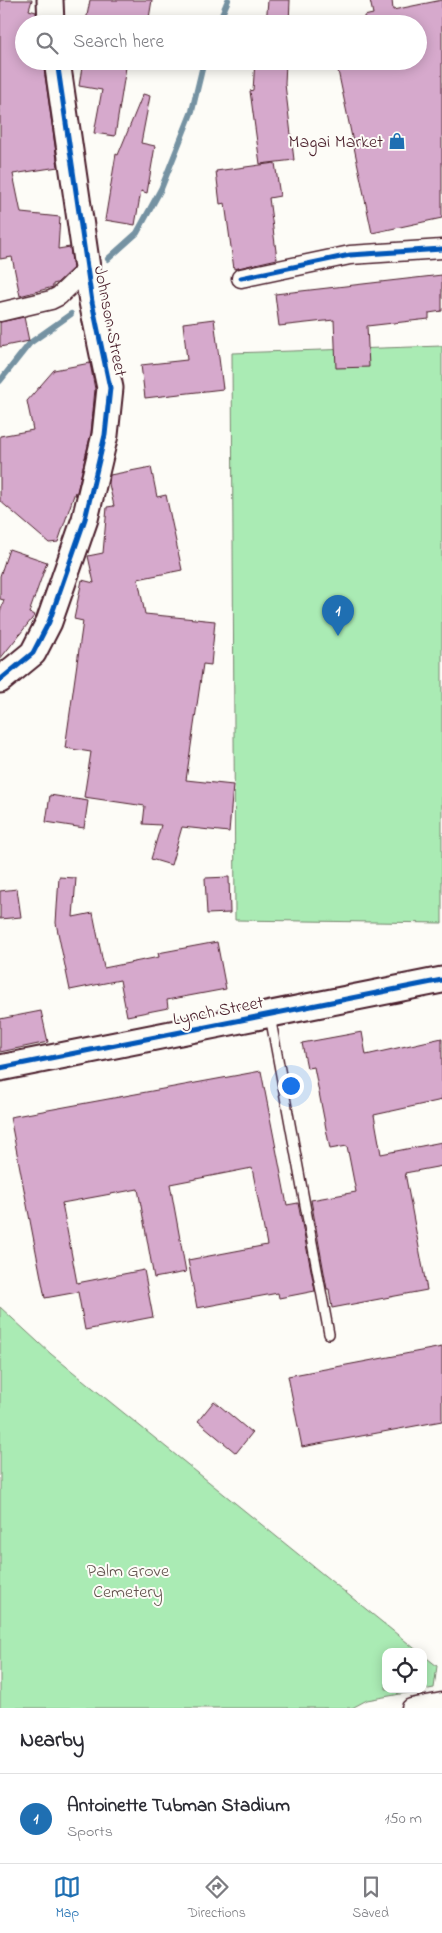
<!DOCTYPE html>
<style>
body{margin:0;font-family:"Indie Flower",sans-serif;background:#f2f2f3;color:#2b2b33}
.controls{position:absolute;right:15px;bottom:15px;display:grid;overflow:hidden;border-radius:10px;box-shadow:0 2px 12px #0003}
.controls button{width:45px;height:45px;display:grid;place-items:center;padding:0;border:0;border-bottom:1px solid #e1e1e2;background:#fff;color:#2b2b33;font:25px sans-serif}
.you{position:absolute;left:290px;top:1085px;width:18px;height:18px;margin:-12px;border:4px solid #fff;border-radius:50%;background:#1a73e8;box-shadow:0 0 0 8px #1a73e833}
.badge{display:grid;place-items:center;width:32px;height:32px;border-radius:50%;background:#1f6fb2;color:#fff;font-size:16px;font-weight:700}
.pin{position:absolute;translate:-50% -41px;filter:drop-shadow(0 1px 2px #0008)}
.pin::after{content:'';position:absolute;top:26px;width:18px;height:15px;background:inherit;clip-path:polygon(0 0,100% 0,50% 100%)}
.list{margin:0;padding:0;list-style:none}
h2{display:flex;justify-content:space-between;align-items:center;height:65px;margin:0;padding:0 20px;font-size:21px}
h2 small{font-size:16px;font-weight:400;color:#7c7c81}
.list li{display:grid;grid-template-columns:32px 1fr auto;gap:15px;align-items:center;box-sizing:border-box;height:90px;padding:0 20px;border-top:1px solid #e1e1e2}
.list b{display:block;font-size:19px;white-space:nowrap}
.list p{margin:0;font-size:16px;white-space:nowrap;color:#7c7c81}
.list em{font-size:16px;font-style:normal;color:#7c7c81}
.icon{flex:none;width:28px;height:28px;fill:none;stroke:currentColor;stroke-width:2;stroke-linecap:round;stroke-linejoin:round}
.map{position:relative;flex:none;width:442px;height:1708px;overflow:hidden}
.search{position:absolute;background:#fff;box-shadow:0 2px 12px #0003;left:15px;right:15px;top:15px;height:55px;display:flex;align-items:center;gap:12px;box-sizing:border-box;padding:0 18px;border-radius:28px;color:#7c7c81;font-size:19px}
.sheet{height:155px;background:#fff}
nav{display:flex;justify-content:space-around;align-items:center;box-sizing:border-box;height:70px;border-top:1px solid #e1e1e2;background:#fff;font-size:14px;color:#7c7c81}
nav a{display:grid;justify-items:center;gap:2px}
nav .on{color:#1f6fb2}
.map>svg:first-child{display:block}
</style>
<div class="map">
<svg width="442" height="1708" viewBox="0 0 442 1708">
<rect width="100%" height="100%" fill="#fdfcf7"/>
<filter id="ink" filterUnits="userSpaceOnUse"><feTurbulence type="fractalNoise" baseFrequency=".02" numOctaves="2"/><feDisplacementMap in="SourceGraphic" scale="10" xChannelSelector="R" yChannelSelector="G"/><feConvolveMatrix kernelMatrix="1 2 1 2 8 2 1 2 1" color-interpolation-filters="sRGB"/></filter>
<g filter="url(#ink)">
<g fill="#aaebb4" stroke="#7a8570">
<path d="M442,346V923L235,920L232,353Z"/>
<path d="M0,1307L51,1354L419,1652H386V1689H423V1655L437,1666L434,1688L367,1700L352,1708H0Z"/>
</g>
<g fill="none" stroke-linecap="round" stroke-linejoin="round">
<g stroke="#7592a2" stroke-width="6">
<path d="M218,24L228,0"/>
<path d="M108,259L137,233L161,189L192,111L204,61"/>
<path d="M0,381L30,343L71,314"/>
</g>
</g>
<g fill="#d6a9cc" stroke="#4a1f2b">
<path d="M0,0H32L29,10L36,12L37,24H24V61H43L58,167L13,174L21,213L60,217L58,249L70,247L73,268L57,283L53,284V287L20,296L12,257L0,259Z"/>
<path d="M90,0H152L148,24H104L86,21Z"/>
<path d="M268,0H290L289,24H266Z"/>
<path d="M370,0H392L393,10L442,0V218L372,233L336,61H418V24H364V16L373,14Z"/>
<path d="M83,61H127L115,136L94,133L102,90L79,86Z"/>
<path d="M255,61H286L285,84L294,160L260,164L250,91L253,90Z"/>
<path d="M143,94L150,96L141,143L155,146L147,193L141,191L135,225L105,220L116,154L118,155Z"/>
<path d="M275,163L280,196L269,198L277,259L234,269L225,203L220,204L216,171Z"/>
<path d="M442,275V311L429,313V319L367,326L369,367L336,368L334,320L279,326L275,294Z"/>
<path d="M24,317L29,341L0,347V322Z"/>
<path d="M214,319L223,389L145,398L141,365L187,360L183,323Z"/>
<path d="M90,363L95,389L91,433L76,496L75,492L58,542L49,543L0,501V436L33,430L27,401L54,370Z"/>
<path d="M151,467L157,497L166,495L182,570L138,579L145,614L215,621L211,665L203,664L186,780L233,785L229,832L182,827L171,865L151,859L161,825L143,824L145,806L84,797L91,752L65,748L83,621L74,619L82,580L94,583L88,556L103,553L107,507L114,506L109,484L110,475Z"/>
<path d="M9,549L47,562L29,613L35,615L0,659V613L4,600L0,599V576Z"/>
<path d="M50,795L88,801L84,828L46,822Z"/>
<path d="M59,877L76,878L73,917L93,913L104,968L159,957L158,953L217,942L226,989L167,1000L168,1008L127,1016L120,980L70,990L56,923Z"/>
<path d="M229,877L230,913L207,914L205,878Z"/>
<path d="M17,889L21,917L0,919V891Z"/>
<path d="M41,1011L48,1042L0,1052V1019Z"/>
<path d="M362,1032L366,1055L442,1038V1100L374,1115L381,1154L442,1142V1166L405,1173L427,1290L332,1308L329,1289H327L311,1200L356,1192L347,1146L330,1149L314,1067L307,1068L302,1043Z"/>
<path d="M261,1071L287,1205L298,1203L315,1291L279,1298L278,1293L197,1308L188,1260L267,1245L252,1168L170,1184L186,1272L154,1278L138,1189L62,1203L77,1283L144,1270L153,1317L85,1330L78,1292L45,1298L10,1117Z"/>
<path d="M442,1347V1421L302,1447L288,1376Z"/>
<path d="M214,1401L252,1433L236,1453L198,1421Z"/>
</g>
<g fill="none" stroke-linecap="round" stroke-linejoin="round">
<g stroke="#4a1f2b" stroke-width="12">
<path id="lane" d="M270,1016L329,1334"/>
</g>
<g stroke="#4a1f2b" stroke-width="21">
<g id="street">
<path d="M241,278L350,255L442,249"/>
<path d="M0,312L51,300L59,296L87,269"/>
<path d="M411,1708L442,1702"/>
</g>
</g>
<g stroke="#4a1f2b" stroke-width="29">
<g id="secondary">
<path d="M50,0L51,24"/>
<path d="M0,680L33,653L49,622L85,519L105,435L110,388L92,302L57,61"/>
<path d="M0,1068L442,980"/>
</g>
</g>
<use href="#lane" stroke="#fdfcf7" stroke-width="9"/>
<use href="#street" stroke="#fdfcf7" stroke-width="18"/>
<use href="#secondary" stroke="#fdfcf7" stroke-width="25"/>
<g stroke="#fdfcf7" stroke-width="8">
<g id="cycleway">
<path d="M241,278L350,255L442,249"/>
<path d="M0,680L33,653L49,622L85,519L105,435L110,388L92,302L57,61"/>
<path d="M0,1068L442,980"/>
</g>
</g>
<use href="#cycleway" stroke="#0057b8" stroke-width="5"/>
</g>
</g>
<defs>
<g id="shop-bare" transform="scale(1.35)"><path d="M-5-2.5h2.3a2.7 3.5 0 0 1 5.4 0H5L5.5 6h-11ZM-1.5-2.5h3a1.5 2.3 0 0 0-3 0Z" fill="#1f6fb2" stroke="#fdfcf7" stroke-width="2.5" paint-order="stroke"/></g>
</defs>
<g fill-rule="evenodd">
<use href="#shop-bare" x="397" y="141"/>
</g>
<g text-anchor="middle" stroke-width="4" stroke-linejoin="round" paint-order="stroke">
<g font-size="18" fill="#4a1f2b" stroke="#fdfcf7" text-anchor="end">
<text x="383" y="147">Magai Market</text>
</g>
<g font-size="18" fill="#4a1f2b" stroke="#fdfcf7">
<text transform="translate(111 321) rotate(79)" y="6">Johnson Street</text>
<text transform="translate(218 1010) rotate(-11)" y="6">Lynch Street</text>
</g>
<g font-size="18" fill="#62524d" stroke="#fdfcf7">
<text x="128" y="1576">Palm Grove<tspan x="128" dy="21">Cemetery</tspan></text>
</g>
</g>
</svg>
<div class="controls">
<button><svg class="icon" aria-label="locate" viewBox="0 0 24 24"><circle cx="12" cy="12" r="6"/><path d="M12 2v4M12 18v4M2 12h4M18 12h4"/></svg></button>
</div>
<div class="you"></div>
<div class="pin badge" style="left:338px;top:636px">1</div>
<div class="search"><svg class="icon" aria-label="search" viewBox="0 0 24 24"><circle cx="10" cy="10" r="6"/><path d="M15 15l6 6"/></svg>Search here</div>
</div>
<section class="sheet">
<h2>Nearby<small></small></h2>
<ul class="list">
<li><span class="badge">1</span><div><b>Antoinette Tubman Stadium</b><p>Sports</p></div><em>150 m</em></li>
</ul>
</section>
<nav>
<a class="on"><svg class="icon" aria-label="map" viewBox="0 0 24 24"><path d="M3 6l6-2 6 2 6-2v14l-6 2-6-2-6 2zM9 4v14M15 6v14"/></svg>Map</a>
<a><svg class="icon" aria-label="directions" viewBox="0 0 24 24"><path d="M12 3l9 9-9 9-9-9zM9 14v-3h6M13 9l2 2-2 2"/></svg>Directions</a>
<a><svg class="icon" aria-label="saved" viewBox="0 0 24 24"><path d="M7 4h10v16l-5-4-5 4z"/></svg>Saved</a>
</nav>
